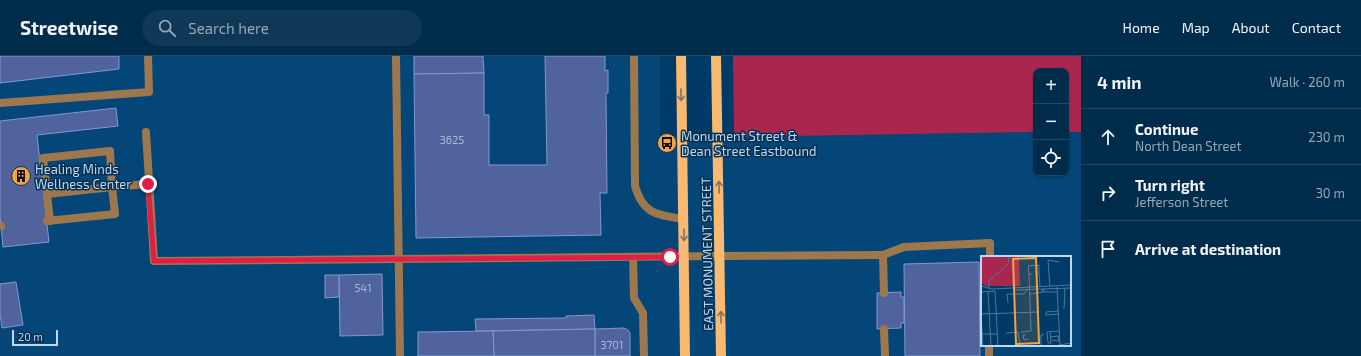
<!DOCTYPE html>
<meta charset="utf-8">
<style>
body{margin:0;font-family:"Exo 2",sans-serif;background:#0e3856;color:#f1f3f6}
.controls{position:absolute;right:12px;top:12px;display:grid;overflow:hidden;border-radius:8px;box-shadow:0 1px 3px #0004}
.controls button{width:36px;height:36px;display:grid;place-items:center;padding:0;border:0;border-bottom:1px solid #224864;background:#002c4c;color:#f1f3f6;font:20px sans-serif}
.scale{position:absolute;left:12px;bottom:10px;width:46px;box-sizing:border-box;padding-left:4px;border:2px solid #bed8f3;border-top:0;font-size:11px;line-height:14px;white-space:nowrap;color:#bed8f3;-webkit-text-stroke:3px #063052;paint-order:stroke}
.stop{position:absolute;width:12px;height:12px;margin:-9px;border:3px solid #e11d48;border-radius:50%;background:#fff}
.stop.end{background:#e11d48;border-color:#fff;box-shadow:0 1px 4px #0008}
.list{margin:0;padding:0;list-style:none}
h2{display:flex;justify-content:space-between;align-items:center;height:52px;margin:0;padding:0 16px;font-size:17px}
h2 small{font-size:13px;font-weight:400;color:#95a7b5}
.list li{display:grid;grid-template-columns:26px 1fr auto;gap:12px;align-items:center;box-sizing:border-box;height:56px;padding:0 16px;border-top:1px solid #224864}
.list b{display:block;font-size:15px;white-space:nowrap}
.list p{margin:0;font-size:13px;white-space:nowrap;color:#95a7b5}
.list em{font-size:13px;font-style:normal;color:#95a7b5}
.icon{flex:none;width:22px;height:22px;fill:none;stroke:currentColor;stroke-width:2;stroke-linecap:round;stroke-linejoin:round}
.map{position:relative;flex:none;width:1081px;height:300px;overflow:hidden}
header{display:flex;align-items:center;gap:24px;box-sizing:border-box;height:56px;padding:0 20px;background:#002c4c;border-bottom:1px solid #224864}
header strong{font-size:19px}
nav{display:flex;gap:22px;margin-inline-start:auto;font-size:14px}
.search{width:280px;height:36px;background:#0e3856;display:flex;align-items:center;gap:10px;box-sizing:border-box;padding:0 14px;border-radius:22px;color:#95a7b5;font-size:15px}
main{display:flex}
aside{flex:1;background:#002c4c}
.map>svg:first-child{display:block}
</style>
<header>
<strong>Streetwise</strong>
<div class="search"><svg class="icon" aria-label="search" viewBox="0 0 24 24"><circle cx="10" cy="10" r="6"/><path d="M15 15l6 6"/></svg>Search here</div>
<nav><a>Home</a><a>Map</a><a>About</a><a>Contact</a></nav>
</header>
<main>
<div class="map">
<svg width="1081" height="300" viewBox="0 0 1081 300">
<rect width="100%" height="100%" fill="#003a66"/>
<path fill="#044677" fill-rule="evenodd" d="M0,0H660V79L734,81L1036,76V117H1066V76H1081V300H0ZM982,201H1070V289H982Z"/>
<path fill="#a9274e" d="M733,0H1081V76H1066V15H1036V76L734,81Z"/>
<g fill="#50639c" stroke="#8197d3">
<path d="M0,0H119V13L0,27Z"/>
<path d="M414,0H483L484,17L414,18Z"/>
<path d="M545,0H605V15L608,14V37H606L607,137H600L601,179L416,182L414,18L484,17V59H489V109H547Z"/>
<path d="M116,52L118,70L37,79L49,186L3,191L0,160V65Z"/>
<path d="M979,206L980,300H905L904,208Z"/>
<path d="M382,218L383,279L340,280L339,219Z"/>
<path d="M325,219H339V241L325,242Z"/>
<path d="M16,226L23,269L2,272L0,258V228Z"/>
<path d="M901,236V241H904V267H901V272L877,273V237Z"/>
<path d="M594,259L595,273L476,275L475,263L566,262V260Z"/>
<path d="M624,272L628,274L630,277V300H595V273Z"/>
<path d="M595,273V300H494L493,275Z"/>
<path d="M493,275L494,300H418V276Z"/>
</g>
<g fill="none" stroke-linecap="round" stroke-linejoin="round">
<g stroke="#9e784d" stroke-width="8">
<path d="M396,0L400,300"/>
<path d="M634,0L635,130C643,158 657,159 683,163"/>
<path d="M0,47L149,36L148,0"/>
<path d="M146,76L154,205L398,203"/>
<path d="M47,138L112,131L110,95L43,102L50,165"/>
<path d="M47,165L115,158L112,131L148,128"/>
<path d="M0,170H1"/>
<path d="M720,200L883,199"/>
<path d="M633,201L634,242L643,257L644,300"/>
<path d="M884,237L883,199L904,191L990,187V201"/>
<path d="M884,273L885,300"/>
<path d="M989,300V289"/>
</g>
<path stroke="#9e784d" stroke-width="8" d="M398,203L720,200"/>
<g stroke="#f8b971" stroke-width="10">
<path d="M681,0L685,300"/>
<path d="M716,0L721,300"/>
</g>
</g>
<defs><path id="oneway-shaft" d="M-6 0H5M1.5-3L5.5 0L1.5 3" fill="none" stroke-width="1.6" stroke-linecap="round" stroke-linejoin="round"/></defs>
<g stroke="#7f7462">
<use href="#oneway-shaft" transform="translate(681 39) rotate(89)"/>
<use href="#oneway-shaft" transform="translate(719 131) rotate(-91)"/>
<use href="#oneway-shaft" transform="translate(684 179) rotate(89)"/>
<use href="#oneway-shaft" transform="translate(721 261) rotate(-91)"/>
</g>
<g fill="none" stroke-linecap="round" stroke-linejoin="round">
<path stroke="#e11d48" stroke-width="5" d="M148,128L154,205L670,201"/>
</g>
<defs>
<g id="bus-disc" transform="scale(1)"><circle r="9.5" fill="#f3a442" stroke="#063052"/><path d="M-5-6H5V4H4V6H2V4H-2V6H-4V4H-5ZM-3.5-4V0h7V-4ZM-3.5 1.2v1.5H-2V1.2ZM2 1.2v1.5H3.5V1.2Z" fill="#111"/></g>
<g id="building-disc" transform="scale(1)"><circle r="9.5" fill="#f3a442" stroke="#063052"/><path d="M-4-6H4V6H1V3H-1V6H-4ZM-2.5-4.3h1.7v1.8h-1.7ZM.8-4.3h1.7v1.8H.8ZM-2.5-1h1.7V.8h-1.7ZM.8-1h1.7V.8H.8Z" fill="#111"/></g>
</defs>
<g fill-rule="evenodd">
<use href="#bus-disc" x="667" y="87"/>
<use href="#building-disc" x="21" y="120"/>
</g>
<g text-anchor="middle" stroke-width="3" stroke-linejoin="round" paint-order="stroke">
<g font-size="11" fill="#a2bbdd">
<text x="452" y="88">3625</text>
<text x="363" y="236">541</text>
<text x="612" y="293">3701</text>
</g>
<g font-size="13" fill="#bed8f3" stroke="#063052" text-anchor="start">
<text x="681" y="85">Monument Street &amp;<tspan x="681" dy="15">Dean Street Eastbound</tspan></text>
<text x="35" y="118">Healing Minds<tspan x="35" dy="15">Wellness Center</tspan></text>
</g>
<g font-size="13" fill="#bed8f3" stroke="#063052">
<text transform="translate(707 198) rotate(-91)" y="5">EAST MONUMENT STREET</text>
</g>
</g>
<g transform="translate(981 200)">
<rect width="90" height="90" fill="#003a66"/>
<path d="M0,0H38L39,30H4L0,26Z" fill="#a9274e"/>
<path fill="none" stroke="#4c799e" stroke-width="1" d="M58,17L59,30M51,18H48L47,10L58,9V17L54,18M0,30L11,33L90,29M69,31L67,4L78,6M76,31L79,89M8,33V25L27,8L28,0M63,33V36H76M34,34L90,32M7,35L10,90M14,35L17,90M0,36L14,35M49,38L62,36L61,33M27,47L26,38H43L46,34M83,53L84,32M77,55L65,56V59L77,58M0,58L58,56M0,59L2,90M69,75L70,87H67L66,76L78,75M40,76L50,75L48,18M25,77L37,76L39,90M0,78H16M45,79H42L43,84L48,83M70,81L77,80L78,85L71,84M60,90V79L63,78M73,90L90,87"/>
<path fill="#f3a442" fill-opacity="0.15" stroke="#f3a442" stroke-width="2" d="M55,2L58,87L35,88L32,3Z"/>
<rect width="90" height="90" fill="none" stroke="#bed8f3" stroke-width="2"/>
</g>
</svg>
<div class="controls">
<button>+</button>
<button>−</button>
<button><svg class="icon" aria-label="locate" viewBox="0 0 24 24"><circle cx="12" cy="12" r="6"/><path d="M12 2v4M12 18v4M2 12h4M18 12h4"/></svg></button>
</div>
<div class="scale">20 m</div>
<div class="stop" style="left:670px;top:201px"></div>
<div class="stop end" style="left:148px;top:128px"></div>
</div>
<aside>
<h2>4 min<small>Walk · 260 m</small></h2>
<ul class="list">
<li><svg class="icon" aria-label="ahead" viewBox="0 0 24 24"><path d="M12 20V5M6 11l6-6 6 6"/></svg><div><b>Continue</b><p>North Dean Street</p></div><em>230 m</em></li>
<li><svg class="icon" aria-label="right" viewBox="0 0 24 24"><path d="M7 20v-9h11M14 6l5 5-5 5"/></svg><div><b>Turn right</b><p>Jefferson Street</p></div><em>30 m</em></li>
<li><svg class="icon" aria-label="arrive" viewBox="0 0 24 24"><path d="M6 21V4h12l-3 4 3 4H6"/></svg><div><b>Arrive at destination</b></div></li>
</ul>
</aside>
</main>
